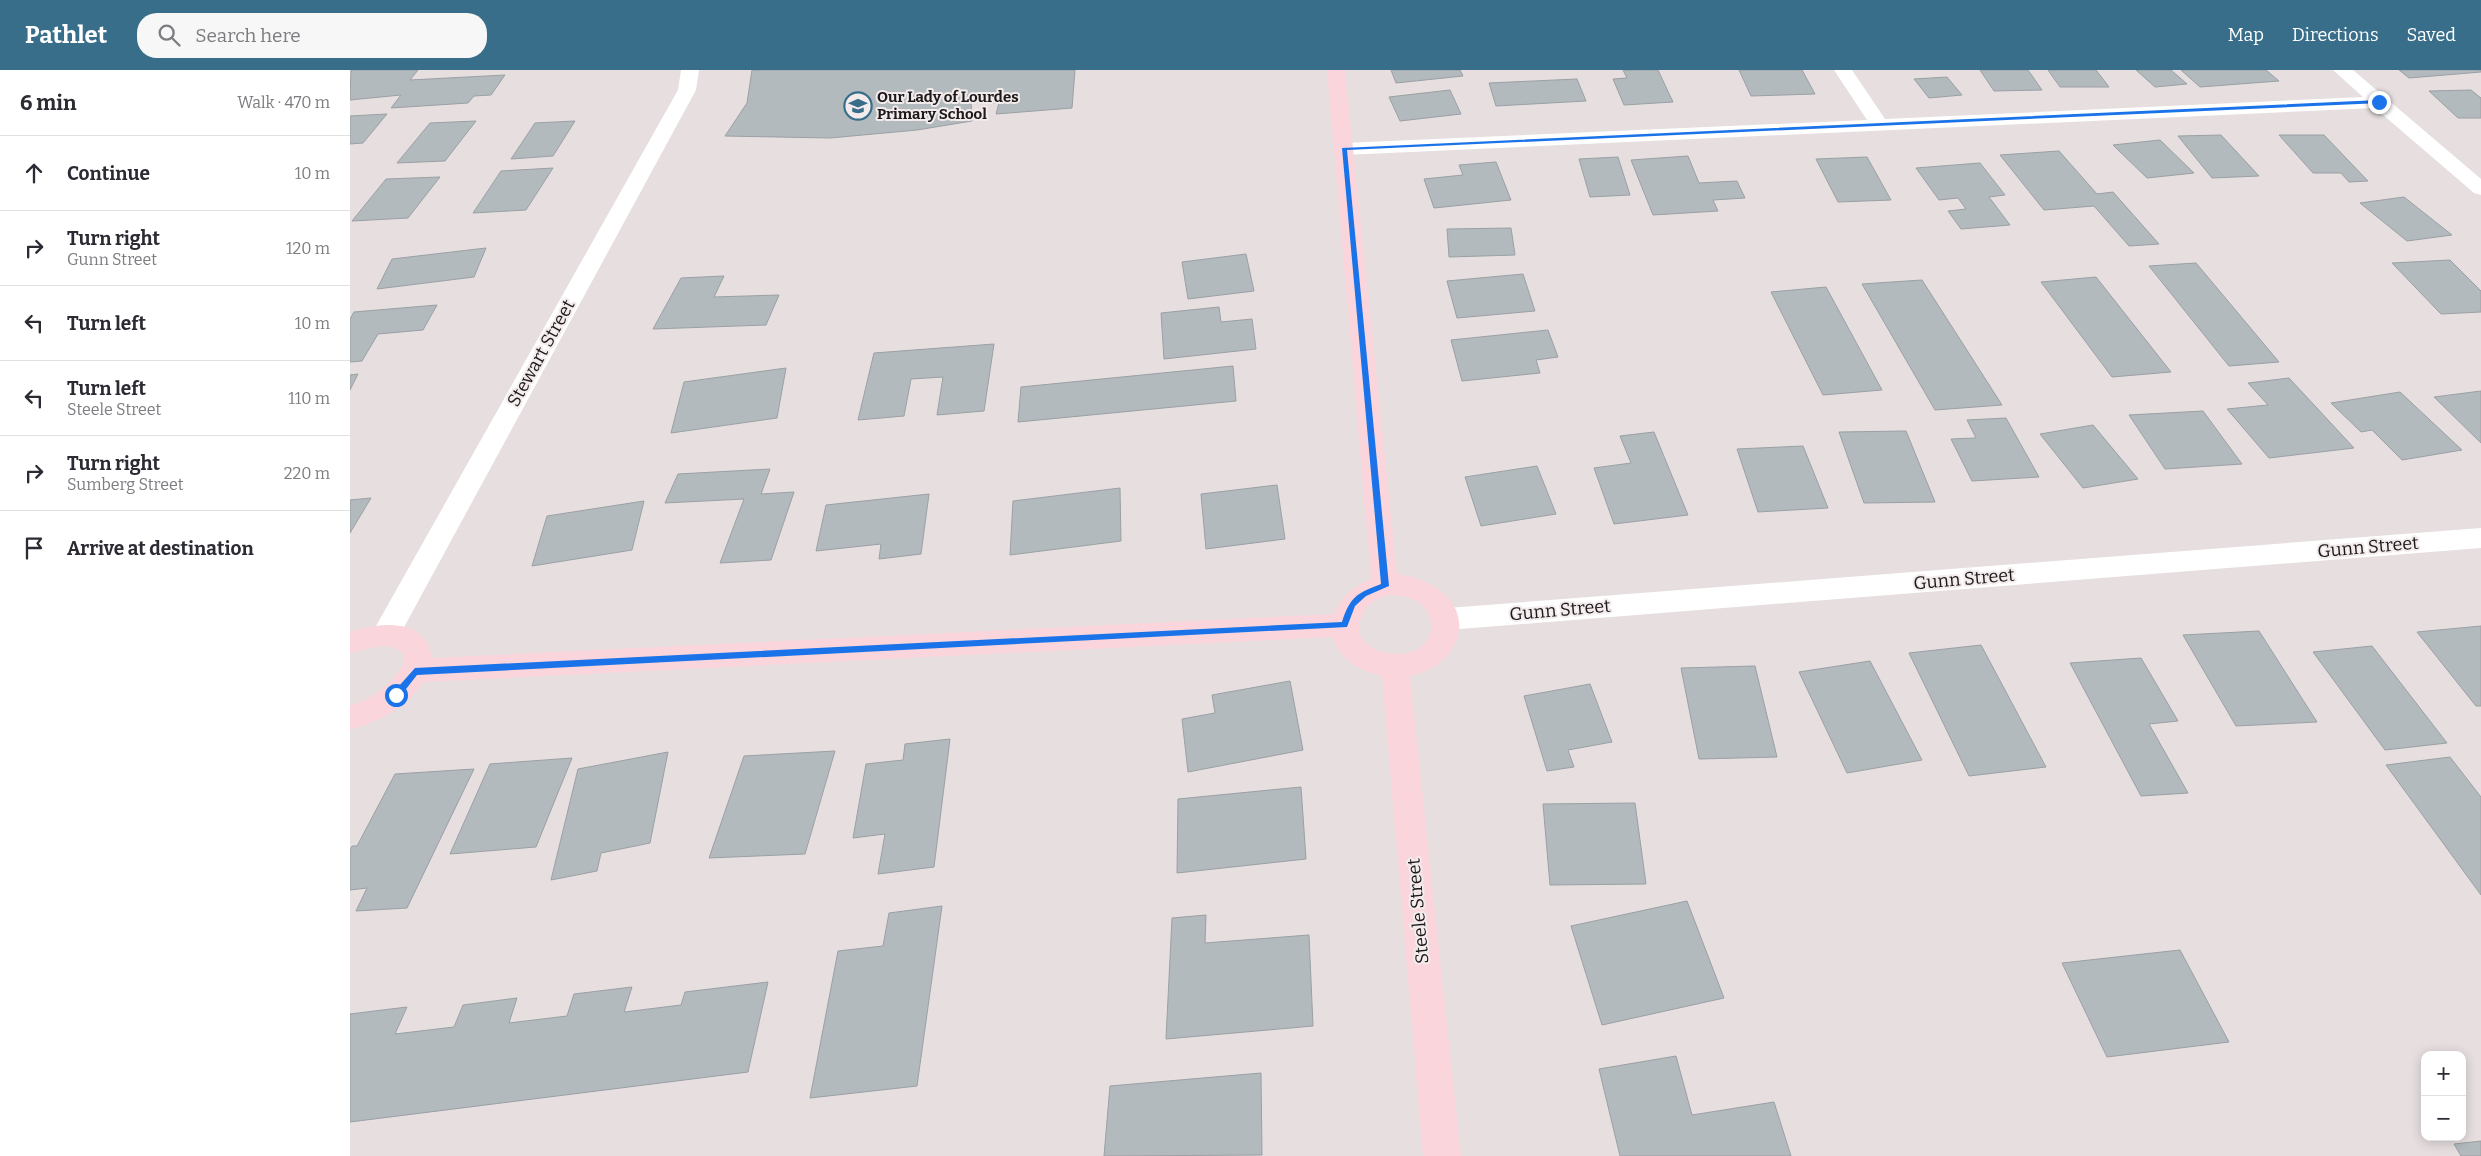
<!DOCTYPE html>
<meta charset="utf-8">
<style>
body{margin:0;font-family:Bitter,serif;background:#f7f7f7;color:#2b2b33}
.controls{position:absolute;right:15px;bottom:15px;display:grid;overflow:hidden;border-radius:10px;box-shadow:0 2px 12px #0003}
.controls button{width:45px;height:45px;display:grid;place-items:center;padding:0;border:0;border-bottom:1px solid #e1e1e2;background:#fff;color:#2b2b33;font:25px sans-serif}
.stop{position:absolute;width:15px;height:15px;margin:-11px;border:4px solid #1a73e8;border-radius:50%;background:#fff}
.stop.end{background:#1a73e8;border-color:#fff;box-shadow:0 1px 5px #0008}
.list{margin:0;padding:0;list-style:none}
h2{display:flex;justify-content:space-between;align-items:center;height:65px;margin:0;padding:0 20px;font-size:21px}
h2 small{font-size:16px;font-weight:400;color:#7c7c81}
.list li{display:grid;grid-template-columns:32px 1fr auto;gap:15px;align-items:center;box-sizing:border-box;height:75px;padding:0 20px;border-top:1px solid #e1e1e2}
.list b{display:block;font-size:19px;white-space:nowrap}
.list p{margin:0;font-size:16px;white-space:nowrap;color:#7c7c81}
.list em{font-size:16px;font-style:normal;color:#7c7c81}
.icon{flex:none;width:28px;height:28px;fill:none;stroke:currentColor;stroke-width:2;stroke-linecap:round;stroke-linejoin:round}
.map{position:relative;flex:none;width:2131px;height:1086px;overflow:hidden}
header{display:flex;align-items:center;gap:30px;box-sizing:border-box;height:70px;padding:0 25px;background:#386e89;color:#fff}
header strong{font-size:24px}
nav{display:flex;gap:28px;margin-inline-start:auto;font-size:18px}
.search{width:350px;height:45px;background:#f7f7f7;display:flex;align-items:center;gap:12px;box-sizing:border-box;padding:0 18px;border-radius:20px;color:#7c7c81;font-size:19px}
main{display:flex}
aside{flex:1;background:#fff}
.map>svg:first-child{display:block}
</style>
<header>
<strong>Pathlet</strong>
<div class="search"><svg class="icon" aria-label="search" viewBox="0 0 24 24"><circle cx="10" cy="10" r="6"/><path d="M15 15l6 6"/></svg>Search here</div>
<nav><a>Map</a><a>Directions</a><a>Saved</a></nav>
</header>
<main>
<aside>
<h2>6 min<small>Walk · 470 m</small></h2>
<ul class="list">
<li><svg class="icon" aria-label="ahead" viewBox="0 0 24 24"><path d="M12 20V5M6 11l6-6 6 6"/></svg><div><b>Continue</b></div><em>10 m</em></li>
<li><svg class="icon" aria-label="right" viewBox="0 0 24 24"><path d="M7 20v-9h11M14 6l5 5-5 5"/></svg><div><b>Turn right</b><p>Gunn Street</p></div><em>120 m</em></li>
<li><svg class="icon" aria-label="left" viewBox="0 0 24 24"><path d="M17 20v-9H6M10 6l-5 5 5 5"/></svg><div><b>Turn left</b></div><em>10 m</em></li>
<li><svg class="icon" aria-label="left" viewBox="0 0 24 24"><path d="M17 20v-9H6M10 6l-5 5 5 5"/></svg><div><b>Turn left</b><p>Steele Street</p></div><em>110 m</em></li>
<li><svg class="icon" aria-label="right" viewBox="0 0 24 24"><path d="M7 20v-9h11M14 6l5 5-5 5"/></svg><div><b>Turn right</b><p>Sumberg Street</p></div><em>220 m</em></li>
<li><svg class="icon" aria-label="arrive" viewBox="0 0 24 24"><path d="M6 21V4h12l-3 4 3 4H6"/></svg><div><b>Arrive at destination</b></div></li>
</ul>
</aside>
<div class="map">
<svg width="2131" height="1086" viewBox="0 0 2131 1086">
<rect width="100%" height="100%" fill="#e6dedf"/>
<g fill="#b3babd" stroke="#9aa0a4">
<path d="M1,0H68L60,10L155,5L141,25L124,26L118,33L41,38L51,25L0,30Z"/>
<path d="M402,0H725L722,38L646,44L649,33L621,32L622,51L567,60L480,68L375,66L397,33Z"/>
<path d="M1041,0H1110L1113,6L1046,13Z"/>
<path d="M1273,0H1308L1323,32L1274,35L1263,9L1277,8Z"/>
<path d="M1389,0H1452L1465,24L1401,26Z"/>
<path d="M1630,0H1678L1692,20L1644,21Z"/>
<path d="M1698,0H1746L1759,17H1710Z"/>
<path d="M1786,0H1821L1837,14L1805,17Z"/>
<path d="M1831,0H1916L1929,11L1850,17Z"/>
<path d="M2049,0H2131V2L2059,8Z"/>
<path d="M1597,7L1612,25L1579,28L1564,9Z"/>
<path d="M1227,9L1236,31L1146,36L1139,13Z"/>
<path d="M1100,20L1111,44L1050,51L1039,27Z"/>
<path d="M2121,20L2131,28V48H2108L2079,21Z"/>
<path d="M37,44L13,73L0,74V46Z"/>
<path d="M126,51L95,91L47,93L80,53Z"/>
<path d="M225,51L203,86L161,89L185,53Z"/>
<path d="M1871,65L1909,106L1862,108L1828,66Z"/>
<path d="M1929,65H1974L2018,111L1999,112L1991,103H1963Z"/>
<path d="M1810,70L1844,103L1797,108L1763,75Z"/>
<path d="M1709,81L1747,124L1763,122L1809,174L1779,176L1744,136L1694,140L1650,85Z"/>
<path d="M1338,86L1349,113L1387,111L1395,128L1363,130L1368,141L1303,145L1281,90Z"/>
<path d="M1268,87L1280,125L1240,127L1229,89Z"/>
<path d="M1517,87L1541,130L1488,132L1466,89Z"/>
<path d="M1146,92L1161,130L1084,138L1074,109L1113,105L1109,95Z"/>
<path d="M1630,93L1655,125L1639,127L1660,155L1611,159L1598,141L1616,139L1608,128L1589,130L1566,98Z"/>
<path d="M203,98L176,140L123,143L151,101Z"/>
<path d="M90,107L58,148L2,151L36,109Z"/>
<path d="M2054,127L2102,165L2057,171L2010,133Z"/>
<path d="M1161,158L1165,185L1099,187L1097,159Z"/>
<path d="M136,178L124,207L27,219L42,189Z"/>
<path d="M896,184L904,221L838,229L832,192Z"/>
<path d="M2100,190L2131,221V242L2091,244L2042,193Z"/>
<path d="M1846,193L1929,292L1879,296L1799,196Z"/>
<path d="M1173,204L1185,241L1107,248L1097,211Z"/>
<path d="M374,206L364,227L429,225L416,255L303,259L331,208Z"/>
<path d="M1746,207L1821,302L1762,307L1691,212Z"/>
<path d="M1572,210L1652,335L1585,340L1512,214Z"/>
<path d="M1476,217L1532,320L1473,325L1421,222Z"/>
<path d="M87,235L73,260L28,264L12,291L0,292V249L4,242Z"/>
<path d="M869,237L871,252L902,249L906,279L814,289L811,243Z"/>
<path d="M1198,260L1208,287L1186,290L1190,303L1112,311L1101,270Z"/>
<path d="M644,274L634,341L587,345L593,307L561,309L554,346L508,350L524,283Z"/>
<path d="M883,296L886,331L668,352L671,317Z"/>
<path d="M436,298L427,348L321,363L334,312Z"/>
<path d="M8,304L0,320V305Z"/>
<path d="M1939,308L2004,378L1919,388L1877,339L1918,335L1898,313Z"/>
<path d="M2131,321V373L2084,327Z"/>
<path d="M2050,322L2112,380L2052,390L2022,360L2011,362L1981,333Z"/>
<path d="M1853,341L1892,394L1815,399L1779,345Z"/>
<path d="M1656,348L1689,407L1622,411L1601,369L1626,368L1617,350Z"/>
<path d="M1743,355L1788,409L1733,418L1690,364Z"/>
<path d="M1556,361L1585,432L1514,433L1489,362Z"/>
<path d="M1304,362L1338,445L1264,454L1244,398L1281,393L1270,366Z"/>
<path d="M1453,376L1478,438L1408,442L1387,379Z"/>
<path d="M1187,396L1206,444L1131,456L1115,407Z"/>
<path d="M420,399L411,424L444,422L421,490L370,493L394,429L315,433L328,404Z"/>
<path d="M927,415L935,469L856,479L851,424Z"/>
<path d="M770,418L771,471L660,485L663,431Z"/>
<path d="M579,424L571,484L529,489L531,474L466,481L476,435Z"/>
<path d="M21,428L0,463V430Z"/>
<path d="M294,431L282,480L182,496L197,446Z"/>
<path d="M2131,556V636H2126L2067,562Z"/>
<path d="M1909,561L1967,652L1886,656L1833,565Z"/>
<path d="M1631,575L1696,697L1619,706L1559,583Z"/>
<path d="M2022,576L2097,673L2035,680L1963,582Z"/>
<path d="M1791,588L1828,651L1799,654L1838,723L1791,726L1720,593Z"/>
<path d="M1520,591L1572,690L1497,703L1449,602Z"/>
<path d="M1405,596L1427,687L1349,689L1331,598Z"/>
<path d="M940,611L953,680L838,702L832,649L865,643L862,625Z"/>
<path d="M1240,614L1262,672L1218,680L1224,697L1197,701L1174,626Z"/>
<path d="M600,669L584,797L528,804L535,764L503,768L516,694L553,690L555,674Z"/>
<path d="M485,681L455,784L359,788L394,686Z"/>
<path d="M318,682L300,773L251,783L247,801L201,810L228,699Z"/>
<path d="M2100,687L2131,727V825L2036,695Z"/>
<path d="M222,688L186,777L100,784L140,694Z"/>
<path d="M124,699L57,838L6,841L17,818L0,820V780L2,776H7L45,704Z"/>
<path d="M951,717L956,789L827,803L828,729Z"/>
<path d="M1285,733L1296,814L1200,815L1193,734Z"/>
<path d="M1337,831L1374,928L1252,955L1221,856Z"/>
<path d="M592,836L567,1016L460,1028L488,881L533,876L539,843Z"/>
<path d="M856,845L855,873L959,865L963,956L816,969L822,848Z"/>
<path d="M1830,880L1879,972L1757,987L1712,893Z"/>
<path d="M418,912L398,1002L0,1052V944L57,937L45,964L104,957L113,935L167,928L159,953L217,946L224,924L282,917L274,942L331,935L335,922Z"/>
<path d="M1326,986L1342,1045L1424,1032L1441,1086H1270L1249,999Z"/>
<path d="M911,1003L912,1085L754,1086L760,1016Z"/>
<path d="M2131,1071V1086H2111L2104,1074Z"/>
</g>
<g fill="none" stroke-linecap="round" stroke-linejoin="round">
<g fill="#fff" fill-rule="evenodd">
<path d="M331,0H349L346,20L46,572L36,575L26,572L22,564L26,556L328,20Z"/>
<path d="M1484,0H1502L1535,49L2013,27L1983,0H2003L2131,109V125L2124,123L2025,38L994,85L987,83L984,79L987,75L994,73L1517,50Z"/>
<path d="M2131,458V478L1097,560L1087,557L1083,549L1087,541L1097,538Z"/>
</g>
<path fill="#fad6dc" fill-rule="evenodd" d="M977,0H995L1047,504C1058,505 1067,508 1077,513C1130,537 1113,596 1060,606L1111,1086H1073L1032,606C1009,601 989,589 983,567L73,612C56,639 29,651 0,660V636C21,629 41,615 53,595V583C38,570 17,579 0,584V562C29,552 77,547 82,588L984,544C991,527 1003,516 1021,509ZM1039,525C1098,523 1093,594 1036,583C1026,581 1016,576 1011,567C1005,546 1019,530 1039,525Z"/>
</g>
<path fill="#1a73e8" d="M2029,30L2031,33L997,80L1039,516L1016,526L1005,536L997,557L67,605L49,628H42L41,625L65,598L992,552C1000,527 1007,523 1031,514L992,78Z"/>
<defs>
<g id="school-ring" transform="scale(1.4375)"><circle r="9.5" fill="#f3ebec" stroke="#386e89" stroke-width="1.5"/><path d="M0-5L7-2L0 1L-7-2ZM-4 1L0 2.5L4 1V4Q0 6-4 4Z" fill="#386e89"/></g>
</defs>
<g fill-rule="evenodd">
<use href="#school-ring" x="508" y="36"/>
</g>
<g text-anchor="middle" stroke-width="4" stroke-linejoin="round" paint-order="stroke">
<g font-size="15" font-weight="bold" fill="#1c191a" stroke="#f3ebec" text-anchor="start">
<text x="527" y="32">Our Lady of Lourdes<tspan x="527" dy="17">Primary School</tspan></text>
</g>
<g font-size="18" fill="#1c191a" stroke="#f3ebec">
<text transform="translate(191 283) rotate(-61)" y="6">Stewart Street</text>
<text transform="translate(2018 477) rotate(-5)" y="6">Gunn Street</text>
<text transform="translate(1614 509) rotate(-5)" y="6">Gunn Street</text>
<text transform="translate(1210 540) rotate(-5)" y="6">Gunn Street</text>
<text transform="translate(1068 841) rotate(-95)" y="6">Steele Street</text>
</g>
</g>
</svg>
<div class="controls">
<button>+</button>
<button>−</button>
</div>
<div class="stop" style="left:46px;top:625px"></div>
<div class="stop end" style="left:2029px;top:32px"></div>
</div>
</main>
